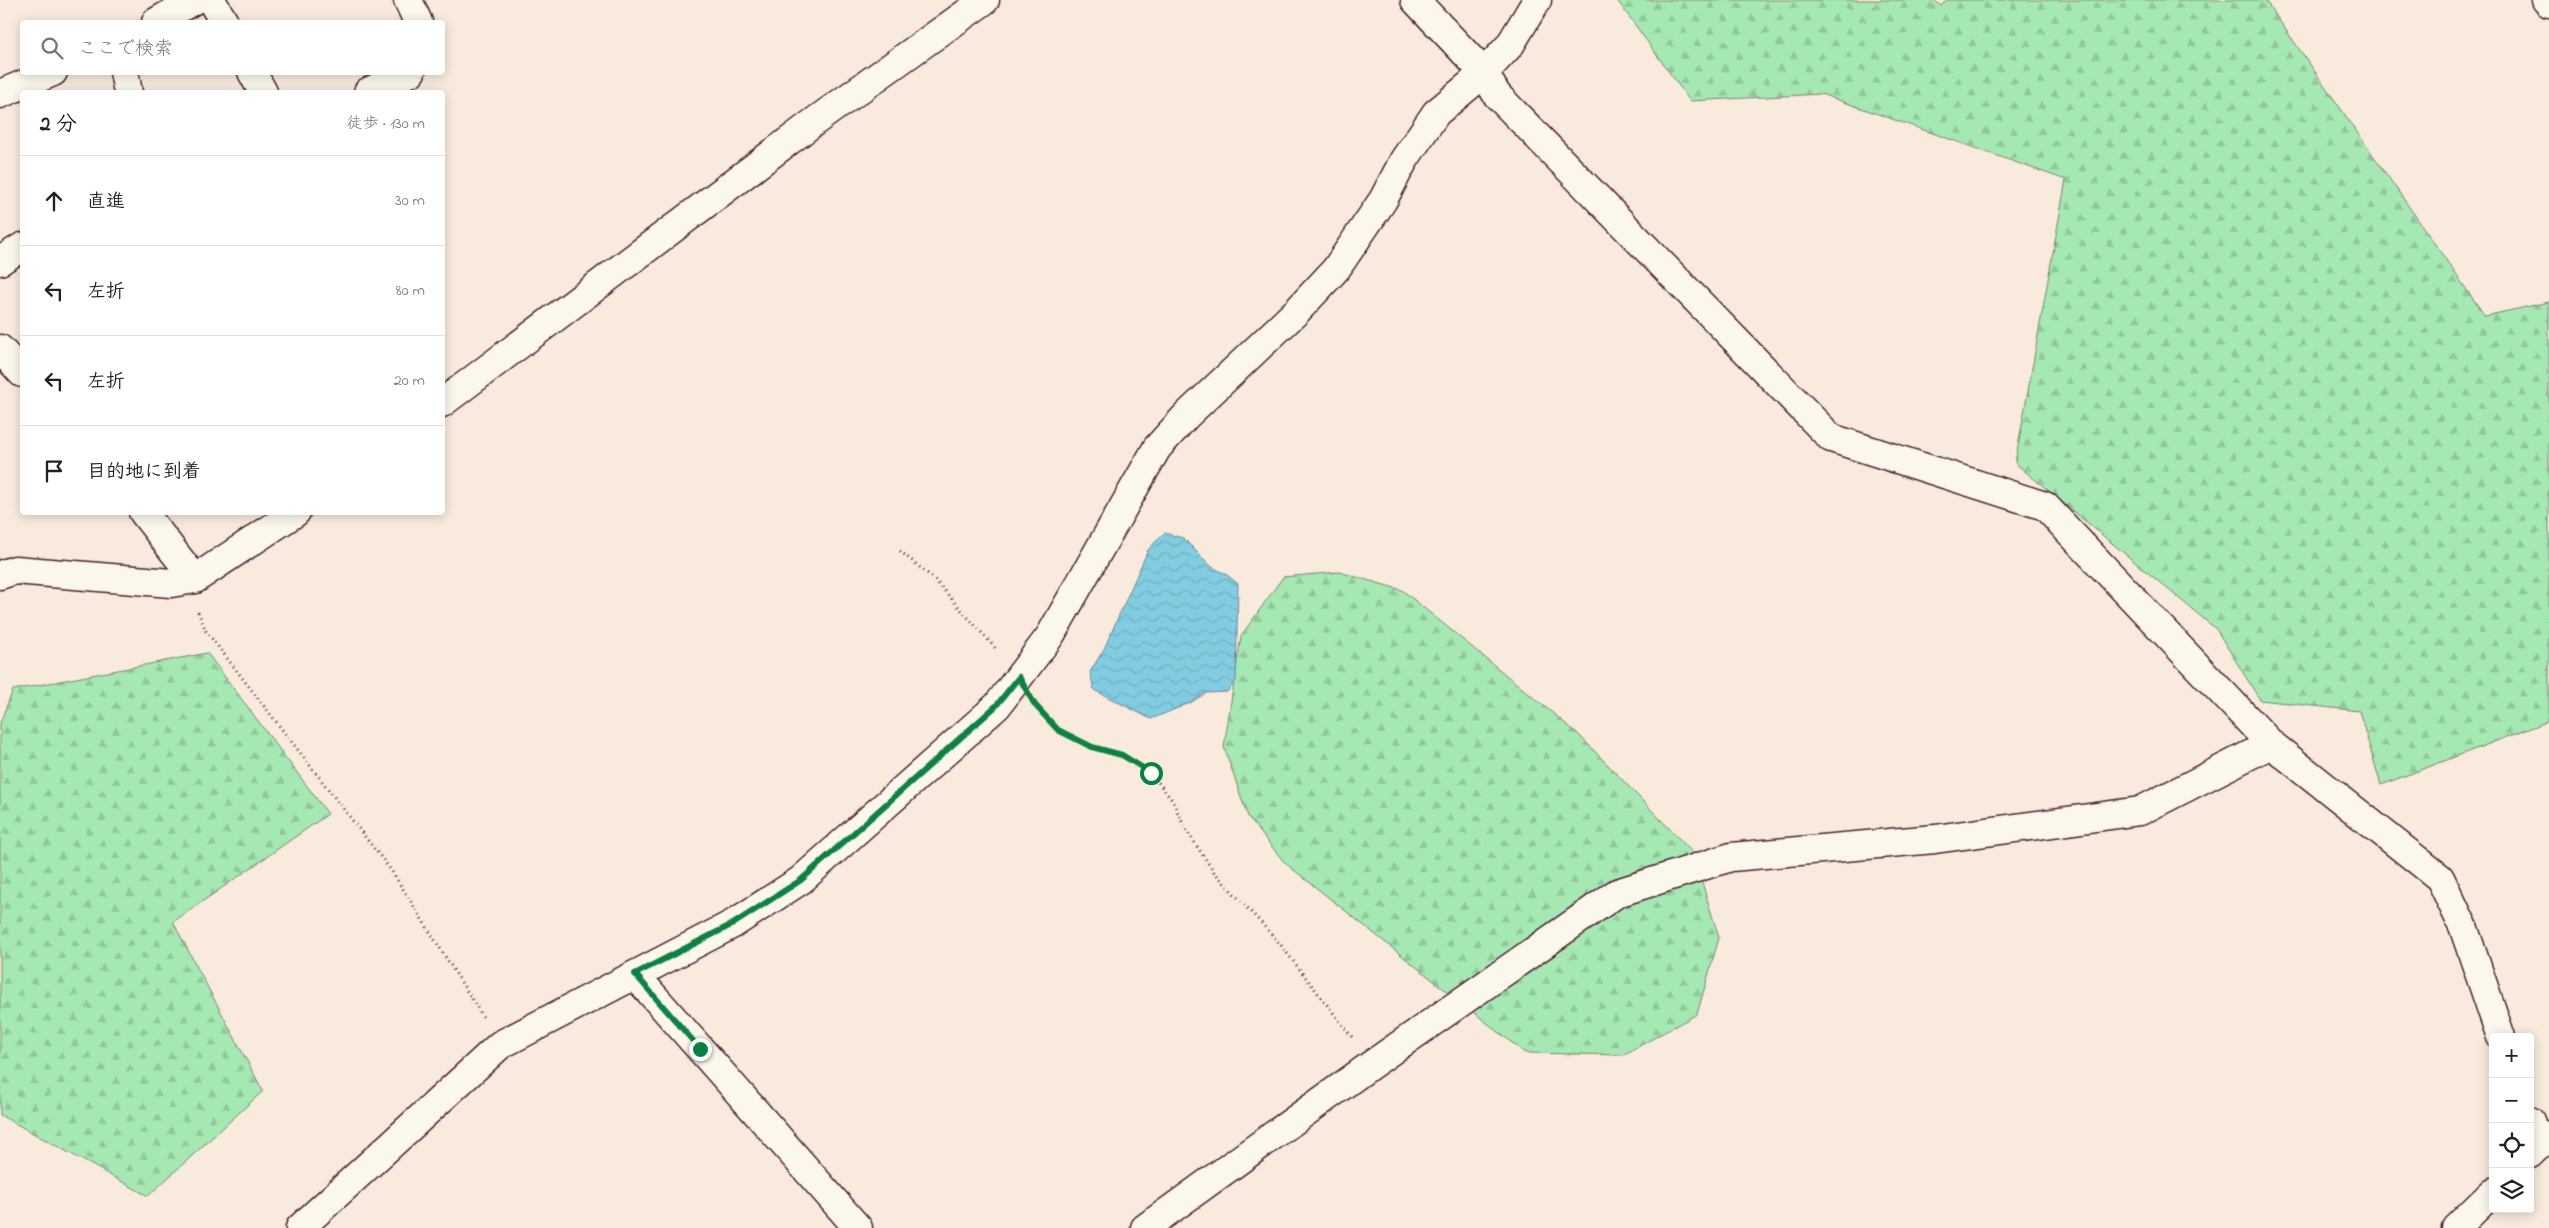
<!DOCTYPE html>
<html lang="ja">
<meta charset="utf-8">
<style>
body{margin:0;font-family:"Indie Flower","Klee One",sans-serif;background:#f6f6f6;color:#202124}
.controls{position:absolute;right:15px;bottom:15px;display:grid;overflow:hidden;border-radius:5px;box-shadow:0 2px 12px #0003}
.controls button{width:45px;height:45px;display:grid;place-items:center;padding:0;border:0;border-bottom:1px solid #e0e0e0;background:#fff;color:#202124;font:25px sans-serif}
.stop{position:absolute;width:15px;height:15px;margin:-11px;border:4px solid #0b8043;border-radius:50%;background:#fff}
.stop.end{background:#0b8043;border-color:#fff;box-shadow:0 1px 5px #0008}
.list{margin:0;padding:0;list-style:none}
h2{display:flex;justify-content:space-between;align-items:center;height:65px;margin:0;padding:0 20px;font-size:21px}
h2 small{font-size:16px;font-weight:400;color:#757577}
.list li{display:grid;grid-template-columns:32px 1fr auto;gap:15px;align-items:center;box-sizing:border-box;height:90px;padding:0 20px;border-top:1px solid #e0e0e0}
.list b{display:block;font-size:19px;white-space:nowrap}
.list em{font-size:16px;font-style:normal;color:#757577}
.icon{flex:none;width:28px;height:28px;fill:none;stroke:currentColor;stroke-width:2;stroke-linecap:round;stroke-linejoin:round}
.map{position:relative;flex:none;width:2549px;height:1228px;overflow:hidden}
.search{position:absolute;background:#fff;box-shadow:0 2px 12px #0003;left:20px;top:20px;width:425px;height:55px;display:flex;align-items:center;gap:12px;box-sizing:border-box;padding:0 18px;border-radius:5px;color:#757577;font-size:19px}
.panel{position:absolute;background:#fff;box-shadow:0 2px 12px #0003;left:20px;top:90px;width:425px;height:425px;border-radius:5px}
.map>svg:first-child{display:block}
</style>
<div class="map">
<svg width="2549" height="1228" viewBox="0 0 2549 1228">
<defs>
<pattern id="forest-firs" width="22" height="20" patternUnits="userSpaceOnUse" patternTransform="scale(1.25)"><rect width="22" height="20" fill="#a5e8b3"/><path d="M5 1l3.5 6h-7zM16 11l3.5 6h-7z" fill="#90c79a"/></pattern>
<pattern id="water-waves" width="16" height="10" patternUnits="userSpaceOnUse" patternTransform="scale(1.25)"><rect width="16" height="10" fill="#81cce1"/><path d="M0 5q4-4 8 0t8 0" fill="none" stroke="#71afc1"/></pattern>
</defs>
<rect width="100%" height="100%" fill="#f8eadd"/>
<filter id="ink" filterUnits="userSpaceOnUse"><feTurbulence type="fractalNoise" baseFrequency=".02" numOctaves="2"/><feDisplacementMap in="SourceGraphic" scale="10" xChannelSelector="R" yChannelSelector="G"/><feConvolveMatrix kernelMatrix="1 2 1 2 8 2 1 2 1" color-interpolation-filters="sRGB"/></filter>
<g filter="url(#ink)">
<g fill="url(#forest-firs)" stroke="#78846f">
<path d="M1617,0H1934L1941,6L1947,0H2265L2485,316L2549,302V721L2381,785L2359,711L2260,700L2216,629L2015,463L2066,180L1821,94L1690,101Z"/>
<path d="M1339,572L1402,590L1577,733L1693,853L1719,938L1697,1014L1623,1055L1525,1053L1285,863L1248,817L1224,747L1241,636L1283,577Z"/>
<path d="M207,653L328,814L173,922L263,1091L148,1196L0,1115V723L13,690Z"/>
</g>
<path fill="url(#water-waves)" stroke="#6b8798" d="M1164,533L1183,538L1212,567L1226,574L1238,584L1236,681L1227,692L1206,693L1190,703L1151,719L1094,690L1090,672L1104,649L1148,550Z"/>
<g fill="none" stroke-linecap="round" stroke-linejoin="round">
<g stroke="#4a1f2b" stroke-width="31">
<g id="street">
<path d="M211,0L224,22"/>
<path d="M408,0L418,22"/>
<path d="M1415,0L1484,73L1497,95L1831,438L2045,506L2271,744L2440,878L2463,926L2501,1037"/>
<path d="M2546,0L2549,3"/>
<path d="M156,22L194,0"/>
<path d="M124,72L128,92"/>
<path d="M252,72L263,92"/>
<path d="M368,92L411,72"/>
<path d="M0,94L53,72"/>
<path d="M0,261L22,247"/>
<path d="M0,349L22,373"/>
<path d="M442,403L818,119L985,0"/>
<path d="M143,512L195,579"/>
<path d="M0,575L15,570L171,583L195,579L296,512"/>
<path d="M635,975L858,1228"/>
<path d="M2530,1121L2539,1146"/>
<path d="M300,1228L500,1045L733,924L801,880L997,706L1050,636L1157,448L1186,416L1297,311L1336,269L1383,200L1404,160L1436,113L1484,73L1510,45L1537,0"/>
<path d="M1145,1228L1371,1065L1617,893L1731,857L1935,839L2140,811L2271,744"/>
</g>
</g>
<g stroke="#4a1f2b" stroke-width="31">
<g id="primary">
<path d="M2530,1154L2549,1135"/>
<path d="M2456,1228L2493,1192"/>
</g>
</g>
<g stroke="#4a1f2b" stroke-width="3" stroke-dasharray="1 4" stroke-linecap="butt">
<path d="M900,551L933,578L997,650"/>
<path d="M198,612L206,631L393,873L483,1017"/>
<path d="M1038,708L1058,730L1091,747L1122,755L1151,773L1172,800L1185,828L1214,872L1276,939L1352,1037"/>
</g>
<use href="#street" stroke="#fbf7ec" stroke-width="28"/>
<use href="#primary" stroke="#fbf7ec" stroke-width="28"/>
</g>
</g>
<g fill="none" stroke-linecap="round" stroke-linejoin="round" filter="url(#ink)">
<path stroke="#0b8043" stroke-width="6" d="M700,1049L635,974L733,924L801,880L996,706L1019,677L1035,705L1058,730L1092,747L1122,755L1151,773"/>
</g>
</svg>
<div class="controls">
<button>+</button>
<button>−</button>
<button><svg class="icon" aria-label="locate" viewBox="0 0 24 24"><circle cx="12" cy="12" r="6"/><path d="M12 2v4M12 18v4M2 12h4M18 12h4"/></svg></button>
<button><svg class="icon" aria-label="layers" viewBox="0 0 24 24"><path d="M12 4l9 5-9 5-9-5zM3 14l9 5 9-5"/></svg></button>
</div>
<div class="stop" style="left:1151px;top:773px"></div>
<div class="stop end" style="left:700px;top:1049px"></div>
<div class="search"><svg class="icon" aria-label="search" viewBox="0 0 24 24"><circle cx="10" cy="10" r="6"/><path d="M15 15l6 6"/></svg>ここで検索</div>
<section class="panel">
<h2>2 分<small>徒歩 · 130 m</small></h2>
<ul class="list">
<li><svg class="icon" aria-label="ahead" viewBox="0 0 24 24"><path d="M12 20V5M6 11l6-6 6 6"/></svg><div><b>直進</b></div><em>30 m</em></li>
<li><svg class="icon" aria-label="left" viewBox="0 0 24 24"><path d="M17 20v-9H6M10 6l-5 5 5 5"/></svg><div><b>左折</b></div><em>80 m</em></li>
<li><svg class="icon" aria-label="left" viewBox="0 0 24 24"><path d="M17 20v-9H6M10 6l-5 5 5 5"/></svg><div><b>左折</b></div><em>20 m</em></li>
<li><svg class="icon" aria-label="arrive" viewBox="0 0 24 24"><path d="M6 21V4h12l-3 4 3 4H6"/></svg><div><b>目的地に到着</b></div></li>
</ul>
</section>
</div>
